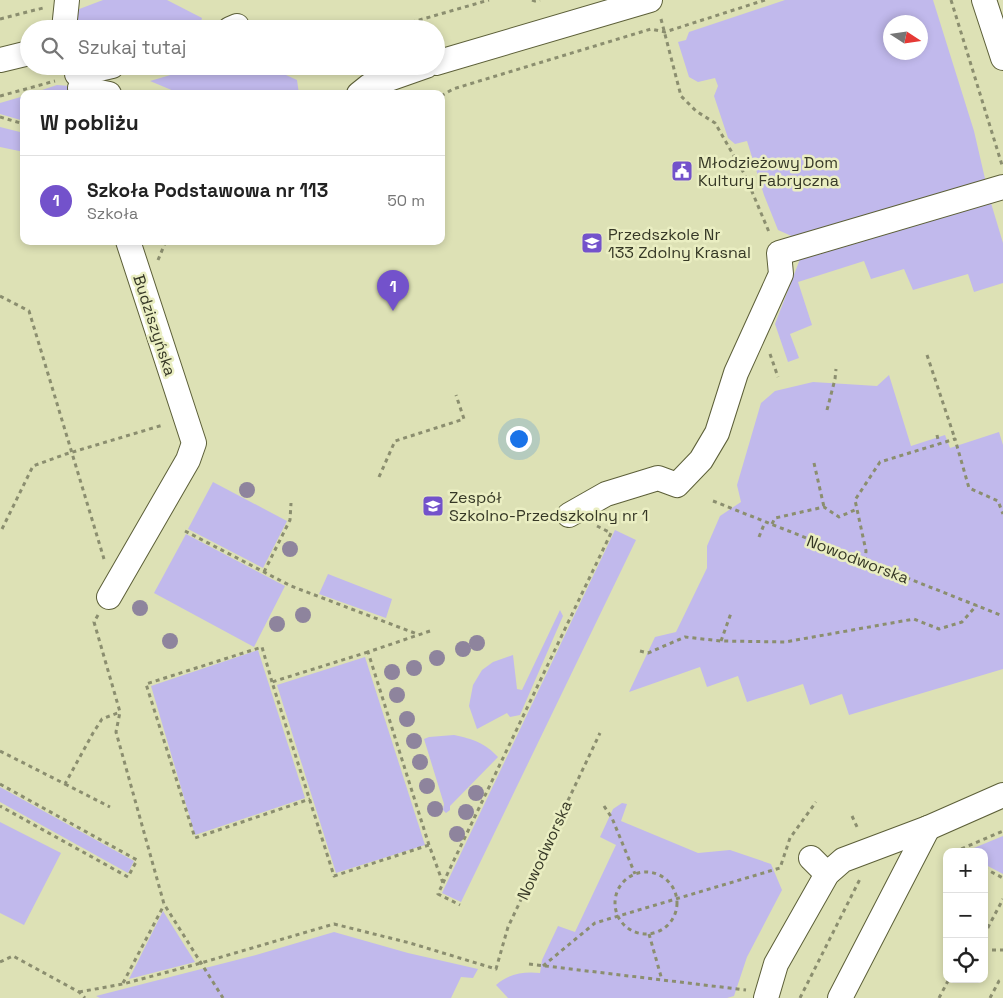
<!DOCTYPE html>
<html lang="pl">
<meta charset="utf-8">
<style>
body{margin:0;font-family:"Space Grotesk",sans-serif;background:#f2f2f2;color:#222}
.controls{position:absolute;right:15px;bottom:15px;display:grid;overflow:hidden;border-radius:10px;box-shadow:0 2px 8px #0003}
.controls button{width:45px;height:45px;display:grid;place-items:center;padding:0;border:0;border-bottom:1px solid #e0e0e0;background:#fff;color:#222;font:25px sans-serif}
.compass{position:absolute;left:883px;top:15px;width:45px;height:45px;border-radius:50%;background:#fff;box-shadow:0 2px 8px #0003;rotate:102deg}
.you{position:absolute;left:518px;top:438px;width:18px;height:18px;margin:-12px;border:4px solid #fff;border-radius:50%;background:#1a73e8;box-shadow:0 0 0 8px #1a73e833}
.badge{display:grid;place-items:center;width:32px;height:32px;border-radius:50%;background:#7352cb;color:#fff;font-size:16px;font-weight:700}
.pin{position:absolute;translate:-50% -41px;filter:drop-shadow(0 1px 2px #0008)}
.pin::after{content:'';position:absolute;top:26px;width:18px;height:15px;background:inherit;clip-path:polygon(0 0,100% 0,50% 100%)}
.list{margin:0;padding:0;list-style:none}
h2{display:flex;justify-content:space-between;align-items:center;height:65px;margin:0;padding:0 20px;font-size:21px}
h2 small{font-size:16px;font-weight:400;color:#767676}
.list li{display:grid;grid-template-columns:32px 1fr auto;gap:15px;align-items:center;box-sizing:border-box;height:90px;padding:0 20px;border-top:1px solid #e0e0e0}
.list b{display:block;font-size:19px;white-space:nowrap}
.list p{margin:0;font-size:16px;white-space:nowrap;color:#767676}
.list em{font-size:16px;font-style:normal;color:#767676}
.icon{flex:none;width:28px;height:28px;fill:none;stroke:currentColor;stroke-width:2;stroke-linecap:round;stroke-linejoin:round}
.map{position:relative;flex:none;width:1003px;height:998px;overflow:hidden}
.search{position:absolute;background:#fff;box-shadow:0 2px 8px #0003;left:20px;top:20px;width:425px;height:55px;display:flex;align-items:center;gap:12px;box-sizing:border-box;padding:0 18px;border-radius:28px;color:#767676;font-size:19px}
.panel{position:absolute;background:#fff;box-shadow:0 2px 8px #0003;left:20px;top:90px;width:425px;height:155px;border-radius:10px}
.map>svg:first-child{display:block}
</style>
<div class="map">
<svg width="1003" height="998" viewBox="0 0 1003 998">
<rect width="100%" height="100%" fill="#dde1b5"/>
<g fill="#c1b9ec" fill-rule="evenodd">
<path d="M103,0H167L202,18L199,29H79L74,11Z"/>
<path d="M785,0H933L974,131L986,183L796,238L778,230L764,195L747,141L735,144L728,138L714,96L718,86L715,78L698,82L689,77L678,42L686,40L689,32ZM890,22H920V52H890Z"/>
<path d="M201,66H266L297,80L299,94H181L150,81Z"/>
<path d="M57,85L70,86L72,94H30Z"/>
<path d="M24,96V121L0,114V103Z"/>
<path d="M0,127L24,133V152L0,147Z"/>
<path d="M991,203L1003,243V283L974,292L968,274L913,290L904,269L871,279L864,261L798,282L812,325L790,334L799,358L788,362L775,324L800,259Z"/>
<path d="M889,375L911,446L945,435L950,448L999,432L1003,445V669L849,715L842,694L810,705L803,684L747,702L738,676L707,687L700,667L629,692L655,637L676,632L707,568V546L720,516L741,502L737,485L761,403L775,391L813,382L877,386Z"/>
<path d="M213,482L287,521L263,568L188,529Z"/>
<path d="M615,530L636,540L461,902L442,893Z"/>
<path d="M186,534L285,586L254,647L154,593Z"/>
<path d="M328,574L392,599L386,618L319,594Z"/>
<path d="M560,610L563,616L520,715L510,717L507,713L477,729L469,706L473,685L482,670L493,662L513,655L517,689L522,690Z"/>
<path d="M258,650L305,798L195,835L151,686Z"/>
<path d="M365,657L425,845L336,873L277,685Z"/>
<path d="M454,735C473,739 485,743 498,757L450,806V810L446,813L443,810L444,804L424,739L429,737Z"/>
<path d="M0,787L134,861L128,873L0,802Z"/>
<path d="M622,803L627,804L621,821L698,853L730,850L771,864L782,890L747,957L734,996L727,998H508L496,985C508,974 524,971 540,973L542,960L558,926L575,932L616,845L600,837L613,809Z"/>
<path d="M0,822L61,853L24,925L0,913Z"/>
<path d="M1003,836V874L984,864V852H964Z"/>
<path d="M163,911L195,962L129,979Z"/>
<path d="M334,932L408,953L478,969L473,978L461,977L451,998H100L96,996L256,955Z"/>
</g>
<g fill="none" stroke-linecap="round" stroke-linejoin="round">
<g stroke="#5c5f38" stroke-width="26">
<g id="minor">
<path d="M984,0L1003,58"/>
<path d="M64,29L67,0"/>
<path d="M230,29L237,26"/>
<path d="M0,60L29,53"/>
<path d="M436,63L650,0"/>
<path d="M77,74L112,66"/>
<path d="M80,88L109,94"/>
<path d="M359,94L369,86L426,66"/>
<path d="M569,515L606,494L658,478L677,485L701,460L717,433L736,373L781,274L779,253L1003,187"/>
<path d="M109,597L188,460L194,443L128,241"/>
<path d="M811,858L827,874"/>
<path d="M766,998L776,964L827,874L843,860L928,828L1003,795"/>
<path d="M840,998L928,828"/>
</g>
</g>
<g stroke="#8b8e6f" stroke-width="3" stroke-dasharray="4 4" stroke-linecap="butt">
<path d="M532,0L535,1L540,0"/>
<path d="M951,0L1002,165"/>
<path d="M0,19L43,8"/>
<path d="M661,19L681,96L696,111L715,123L745,175L769,232"/>
<path d="M388,29L489,0"/>
<path d="M0,96L55,81"/>
<path d="M441,96L453,89L651,29L665,32L765,0"/>
<path d="M0,117L24,124"/>
<path d="M158,260L166,241"/>
<path d="M0,296L29,311L104,559"/>
<path d="M770,354L778,377"/>
<path d="M927,355L955,439"/>
<path d="M827,410L835,379L836,369"/>
<path d="M937,435L939,444"/>
<path d="M814,463L824,507"/>
<path d="M379,477L395,441L464,419L456,395"/>
<path d="M713,501L1003,616"/>
<path d="M772,524L775,518L824,507L839,517L857,509"/>
<path d="M2,529L33,466L66,454L163,425"/>
<path d="M185,531L291,586L417,634"/>
<path d="M759,537L765,522"/>
<path d="M865,561L866,551L855,500L880,462L955,439L969,488L998,501L1003,514"/>
<path d="M264,572L290,520L291,503"/>
<path d="M98,615L94,622L120,712L116,732L164,904L223,998"/>
<path d="M430,631L368,652L429,845L443,883L438,894L460,905"/>
<path d="M721,641L731,613"/>
<path d="M640,651L648,653L685,637L721,641L785,642L914,619L939,629L962,622L977,605"/>
<path d="M368,652L272,682L334,876L429,845"/>
<path d="M272,682L262,647L146,684L195,838L310,799"/>
<path d="M0,751L65,784L93,733L102,719L120,712"/>
<path d="M0,784L137,860L128,877L0,806"/>
<path d="M65,784L110,807"/>
<path d="M604,806L612,818L635,874"/>
<path d="M852,816L858,829"/>
<path d="M954,852L1003,831"/>
<path d="M984,868L1003,878"/>
<circle cx="646" cy="903" r="31"/>
<path d="M443,883L611,533L597,526"/>
<path d="M649,934L662,980"/>
<path d="M984,935L1003,899"/>
<path d="M984,950H1003"/>
<path d="M0,962L13,956L79,992L85,998"/>
<path d="M529,964L746,990"/>
<path d="M543,966L595,923L780,868L790,838L816,802"/>
<path d="M123,983L164,905"/>
<path d="M79,992L123,984L201,963L334,924L410,943L496,969L508,927L600,733"/>
<path d="M800,998L860,879"/>
<path d="M939,998L949,979"/>
<path d="M990,998L999,981L1003,979"/>
</g>
<use href="#minor" stroke="#fff" stroke-width="24"/>
</g>
<g fill="#8e849d">
<circle cx="247" cy="490" r="8"/>
<circle cx="290" cy="549" r="8"/>
<circle cx="140" cy="608" r="8"/>
<circle cx="303" cy="615" r="8"/>
<circle cx="277" cy="624" r="8"/>
<circle cx="170" cy="641" r="8"/>
<circle cx="477" cy="643" r="8"/>
<circle cx="463" cy="649" r="8"/>
<circle cx="437" cy="658" r="8"/>
<circle cx="414" cy="668" r="8"/>
<circle cx="392" cy="672" r="8"/>
<circle cx="397" cy="695" r="8"/>
<circle cx="407" cy="719" r="8"/>
<circle cx="414" cy="741" r="8"/>
<circle cx="420" cy="762" r="8"/>
<circle cx="427" cy="786" r="8"/>
<circle cx="476" cy="793" r="8"/>
<circle cx="435" cy="809" r="8"/>
<circle cx="466" cy="812" r="8"/>
<circle cx="457" cy="834" r="8"/>
</g>
<defs>
<g id="civic-square" transform="scale(1.125)"><rect x="-9" y="-9" width="18" height="18" rx="4" fill="#7352cb" stroke="#eaeec2"/><path d="M-.6-6.5H3V-4.5H.6V-3L4-1V1h2V6H-6V1h2V-1L-.6-3ZM-1.2 2.5V6h2.4V2.5Z" fill="#fff"/></g>
<g id="school-square" transform="scale(1.125)"><rect x="-9" y="-9" width="18" height="18" rx="4" fill="#7352cb" stroke="#eaeec2"/><path d="M0-5L7-2L0 1L-7-2ZM-4 1L0 2.5L4 1V4Q0 6-4 4Z" fill="#fff"/></g>
</defs>
<g fill-rule="evenodd">
<use href="#civic-square" x="682" y="171"/>
<use href="#school-square" x="592" y="243"/>
<use href="#school-square" x="433" y="506"/>
</g>
<g text-anchor="middle" stroke-width="5" stroke-linejoin="round" paint-order="stroke">
<g font-size="16" fill="#363826" stroke="#eaeec2" text-anchor="start">
<text x="698" y="168">Młodzieżowy Dom<tspan x="698" dy="18">Kultury Fabryczna</tspan></text>
<text x="608" y="240">Przedszkole Nr<tspan x="608" dy="18">133 Zdolny Krasnal</tspan></text>
<text x="449" y="503">Zespół<tspan x="449" dy="18">Szkolno-Przedszkolny nr 1</tspan></text>
</g>
<g font-size="16" fill="#363826" stroke="#eaeec2">
<text transform="translate(155 325) rotate(72)" y="6">Budziszyńska</text>
<text transform="translate(858 559) rotate(21)" y="6">Nowodworska</text>
<text transform="translate(544 850) rotate(-65)" y="6">Nowodworska</text>
</g>
</g>
</svg>
<div class="controls">
<button>+</button>
<button>−</button>
<button><svg class="icon" aria-label="locate" viewBox="0 0 24 24"><circle cx="12" cy="12" r="6"/><path d="M12 2v4M12 18v4M2 12h4M18 12h4"/></svg></button>
</div>
<svg class="compass" viewBox="-18 -18 36 36"><path d="M0-13l5 13h-10z" fill="#e53935"/><path d="M0 13l5-13h-10z" fill="#767676"/></svg>
<div class="you"></div>
<div class="pin badge" style="left:393px;top:311px">1</div>
<div class="search"><svg class="icon" aria-label="search" viewBox="0 0 24 24"><circle cx="10" cy="10" r="6"/><path d="M15 15l6 6"/></svg>Szukaj tutaj</div>
<section class="panel">
<h2>W pobliżu<small></small></h2>
<ul class="list">
<li><span class="badge">1</span><div><b>Szkoła Podstawowa nr 113</b><p>Szkoła</p></div><em>50 m</em></li>
</ul>
</section>
</div>
